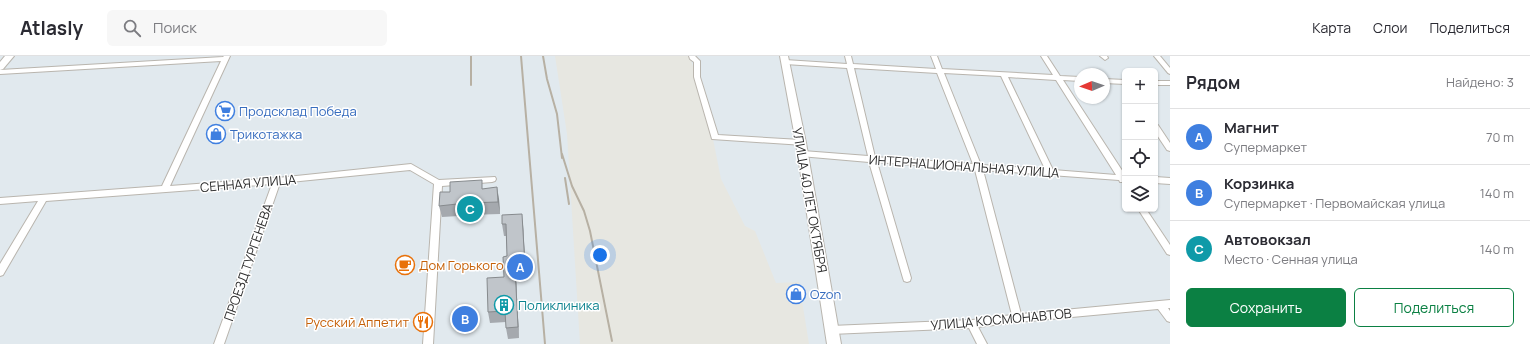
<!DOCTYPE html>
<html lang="ru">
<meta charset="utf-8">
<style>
body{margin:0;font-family:Manrope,sans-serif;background:#f7f7f7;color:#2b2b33}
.controls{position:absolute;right:12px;top:12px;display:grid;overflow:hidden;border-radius:6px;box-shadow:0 1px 3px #0004}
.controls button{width:36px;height:36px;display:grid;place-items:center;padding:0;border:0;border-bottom:1px solid #e1e1e2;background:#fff;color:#2b2b33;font:20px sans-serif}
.compass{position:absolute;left:1074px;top:12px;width:36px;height:36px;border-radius:50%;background:#fff;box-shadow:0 1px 3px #0004;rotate:268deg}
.you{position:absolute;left:600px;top:199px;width:14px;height:14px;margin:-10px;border:3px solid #fff;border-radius:50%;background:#1a73e8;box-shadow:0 0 0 6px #1a73e833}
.badge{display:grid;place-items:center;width:26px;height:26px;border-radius:50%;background:#0b8043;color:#fff;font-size:13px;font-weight:700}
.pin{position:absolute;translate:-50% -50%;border:2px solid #fff;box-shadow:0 1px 4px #0006}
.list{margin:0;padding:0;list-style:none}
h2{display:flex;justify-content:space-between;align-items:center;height:52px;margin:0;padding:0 16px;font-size:17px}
h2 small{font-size:13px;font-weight:400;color:#7c7c81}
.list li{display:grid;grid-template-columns:26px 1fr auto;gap:12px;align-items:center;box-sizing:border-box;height:56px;padding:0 16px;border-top:1px solid #e1e1e2}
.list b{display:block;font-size:15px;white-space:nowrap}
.list p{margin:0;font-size:13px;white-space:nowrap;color:#7c7c81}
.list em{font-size:13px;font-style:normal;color:#7c7c81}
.actions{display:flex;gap:8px;padding:12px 16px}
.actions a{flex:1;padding:9px 0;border:1px solid #0b8043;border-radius:6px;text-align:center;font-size:14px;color:#0b8043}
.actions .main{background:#0b8043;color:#fff}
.icon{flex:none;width:22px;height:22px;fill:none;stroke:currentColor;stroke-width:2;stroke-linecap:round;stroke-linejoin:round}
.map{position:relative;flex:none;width:1170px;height:288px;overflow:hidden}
header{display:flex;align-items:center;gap:24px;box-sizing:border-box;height:56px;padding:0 20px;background:#fff;border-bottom:1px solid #e1e1e2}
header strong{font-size:19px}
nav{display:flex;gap:22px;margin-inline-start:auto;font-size:14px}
.search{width:280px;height:36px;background:#f7f7f7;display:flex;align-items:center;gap:10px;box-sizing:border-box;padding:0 14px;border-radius:6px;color:#7c7c81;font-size:15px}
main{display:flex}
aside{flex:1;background:#fff}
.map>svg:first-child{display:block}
</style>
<header>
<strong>Atlasly</strong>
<div class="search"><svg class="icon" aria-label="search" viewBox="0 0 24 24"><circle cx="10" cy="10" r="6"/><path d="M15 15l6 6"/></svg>Поиск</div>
<nav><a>Карта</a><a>Слои</a><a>Поделиться</a></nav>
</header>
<main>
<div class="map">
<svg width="1170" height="288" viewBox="0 0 1170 288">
<rect width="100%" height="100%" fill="#e1e9ee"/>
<path fill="#e7e7e1" d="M555,0H690L713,83L721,123L745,170L755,175L776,227L799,226L809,288H580L567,78Z"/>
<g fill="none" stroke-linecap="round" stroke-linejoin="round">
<g stroke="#b9b5ae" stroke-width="2">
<g id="street">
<path d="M224,0H230L170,130L277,122L411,108L439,124L495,121L496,123L495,125L492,126L442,130L433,288H423L434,128L410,114L280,127L224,288H214L272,128L46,145L3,219L0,220V208L38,145L0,148V142L162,130L221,5L0,18V14L223,1Z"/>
<path d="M689,0H695L700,5V21L718,79L801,84L804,85L805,87L804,89L712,83L694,21V6L690,3Z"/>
<path d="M845,0H851L853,8L936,13L931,0H937L942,13L1053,19L1041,0H1047L1060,20L1080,21V25L1063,24L1125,119V126H1120L1119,124L983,114L1021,258L1170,244V252H1168L1170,255V266L1167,265L1158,253L1018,266L978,271L987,288H977L969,272L831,278L828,277L826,274L828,271L831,270L972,264L1012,259L975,114L877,106L911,222L910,225L907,226L904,225L903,222L869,106L800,100L799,98L800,96L803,95L868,100L847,12L785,8L782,6L785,4L847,8ZM854,12L937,17L973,108L875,101ZM944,17L1001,20L1045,113L981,109ZM1008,21L1056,24L1116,119L1053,114Z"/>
<path d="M1100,0H1107L1108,2L1105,4Z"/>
<path d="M1154,0H1160L1170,12V18L1168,17Z"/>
<path d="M1104,23L1125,24V28L1104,27Z"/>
<rect x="1155" y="25" width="15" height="4"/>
<path d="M1155,69H1158L1170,87V95L1167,94L1155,76Z"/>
<path d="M1155,121L1170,122V128L1155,127Z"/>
<path d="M1138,153H1146L1170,189V199L1167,198Z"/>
</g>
</g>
<g stroke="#b9b5ae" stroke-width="2">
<g id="secondary">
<path d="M5,0H14L3,13L0,14V6Z"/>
<path d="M780,0H788L806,87L841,288H827L796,87Z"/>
</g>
</g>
<use href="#street" fill="#fff" fill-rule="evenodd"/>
<use href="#secondary" fill="#fff" fill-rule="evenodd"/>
<g stroke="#b7b0a3" stroke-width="2">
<path d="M471,0V29"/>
<path d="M521,0L545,288"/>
<path d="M543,0L547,23L557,58L562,102"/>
<path d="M562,98L572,130L584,155L590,175L612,285"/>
<path d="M565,122L569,148"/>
</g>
</g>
<g fill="#a5a9ae">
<path d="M483,133L499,143L500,158L468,159V163L460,164L459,160L442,161L439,150Z"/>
<path d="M502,159L523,169L526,221L516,222L519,282L508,283L506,272V266L490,267L488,256L504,221L507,200L506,180H504L502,168Z"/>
</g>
<g fill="#868a8d">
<path d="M497,131L499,143L500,158L498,146Z"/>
<path d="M466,147L468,159V163L466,152Z"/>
<path d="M522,158L523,169L526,221L525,210Z"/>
<path d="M515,211L516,222L519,282L518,271Z"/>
</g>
<g fill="#c0c5ca" stroke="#868a8d">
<path d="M482,124V133L497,131L498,146L466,147V152L457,153V148L439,150L440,136H450V126Z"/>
<path d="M522,158L525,210L515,211L518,271L506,272L505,255L488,256L487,222L504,221L503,201L507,200L506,168H502V159Z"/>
</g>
<defs>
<g id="supermarket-ring" transform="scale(1)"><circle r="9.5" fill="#fff" stroke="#3f7fe0" stroke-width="1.5"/><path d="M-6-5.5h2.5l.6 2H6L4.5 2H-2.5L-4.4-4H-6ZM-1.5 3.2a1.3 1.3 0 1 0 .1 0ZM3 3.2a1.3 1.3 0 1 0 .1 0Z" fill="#3f7fe0"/></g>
<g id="shop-ring" transform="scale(1)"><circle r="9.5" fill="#fff" stroke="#3f7fe0" stroke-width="1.5"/><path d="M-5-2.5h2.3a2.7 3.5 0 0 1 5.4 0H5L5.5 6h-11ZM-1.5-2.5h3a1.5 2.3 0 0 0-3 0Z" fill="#3f7fe0"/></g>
<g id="cafe-ring" transform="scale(1)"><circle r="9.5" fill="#fff" stroke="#e8710a" stroke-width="1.5"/><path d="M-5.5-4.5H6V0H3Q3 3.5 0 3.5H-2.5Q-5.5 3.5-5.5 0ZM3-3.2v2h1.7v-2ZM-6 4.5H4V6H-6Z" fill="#e8710a"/></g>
<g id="building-ring" transform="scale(1)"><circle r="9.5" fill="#fff" stroke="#0f9aa8" stroke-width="1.5"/><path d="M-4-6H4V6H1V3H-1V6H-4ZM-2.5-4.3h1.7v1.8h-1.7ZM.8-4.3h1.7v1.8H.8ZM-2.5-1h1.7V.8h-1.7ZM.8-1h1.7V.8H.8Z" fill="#0f9aa8"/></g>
<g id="restaurant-ring" transform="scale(1)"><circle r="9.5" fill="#fff" stroke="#e8710a" stroke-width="1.5"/><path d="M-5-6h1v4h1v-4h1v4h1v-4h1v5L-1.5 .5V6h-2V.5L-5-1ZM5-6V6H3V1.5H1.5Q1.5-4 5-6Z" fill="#e8710a"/></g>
</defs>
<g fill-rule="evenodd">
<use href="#supermarket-ring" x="225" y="55"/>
<use href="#shop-ring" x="216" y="78"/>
<use href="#cafe-ring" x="405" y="209"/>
<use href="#shop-ring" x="796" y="238"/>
<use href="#building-ring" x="504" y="249"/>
<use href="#restaurant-ring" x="423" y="266"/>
</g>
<g text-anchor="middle" stroke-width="3" stroke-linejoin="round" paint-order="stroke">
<g font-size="13" fill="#366cbe" stroke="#fff" text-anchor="start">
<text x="239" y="60">Продсклад Победа</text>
<text x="230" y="83">Трикотажка</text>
<text x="810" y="243">Ozon</text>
</g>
<g font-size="13" fill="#2e2e2e" stroke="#fff">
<text transform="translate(964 110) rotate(4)" y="5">ИНТЕРНАЦИОНАЛЬНАЯ УЛИЦА</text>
<text transform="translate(248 127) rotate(-5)" y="5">СЕННАЯ УЛИЦА</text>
<text transform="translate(810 144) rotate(80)" y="5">УЛИЦА 40 ЛЕТ ОКТЯБРЯ</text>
<text transform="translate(248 206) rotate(-71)" y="5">ПРОЕЗД ТУРГЕНЕВА</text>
<text transform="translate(1001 263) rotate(-5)" y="5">УЛИЦА КОСМОНАВТОВ</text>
</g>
<g font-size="13" fill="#c56008" stroke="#fff" text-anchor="start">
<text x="419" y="214">Дом Горького</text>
<text x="409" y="271" text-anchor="end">Русский Аппетит</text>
</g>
<g font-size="13" fill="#0d838f" stroke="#fff" text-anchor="start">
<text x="518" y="254">Поликлиника</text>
</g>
</g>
</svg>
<div class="controls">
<button>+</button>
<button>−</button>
<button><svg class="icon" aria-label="locate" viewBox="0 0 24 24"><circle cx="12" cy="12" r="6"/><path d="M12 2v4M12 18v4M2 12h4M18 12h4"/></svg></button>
<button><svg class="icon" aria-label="layers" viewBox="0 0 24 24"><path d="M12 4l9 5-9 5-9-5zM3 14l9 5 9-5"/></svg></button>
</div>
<svg class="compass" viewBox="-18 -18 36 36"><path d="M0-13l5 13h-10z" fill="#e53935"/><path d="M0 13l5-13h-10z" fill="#7c7c81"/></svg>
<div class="you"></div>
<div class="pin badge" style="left:520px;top:211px;background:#3f7fe0">A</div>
<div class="pin badge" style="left:465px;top:263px;background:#3f7fe0">B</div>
<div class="pin badge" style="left:470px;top:153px;background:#0f9aa8">C</div>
</div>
<aside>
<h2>Рядом<small>Найдено: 3</small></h2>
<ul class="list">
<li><span class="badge" style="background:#3f7fe0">A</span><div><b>Магнит</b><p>Супермаркет</p></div><em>70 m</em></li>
<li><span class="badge" style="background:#3f7fe0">B</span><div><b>Корзинка</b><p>Супермаркет · Первомайская улица</p></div><em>140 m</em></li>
<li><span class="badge" style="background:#0f9aa8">C</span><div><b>Автовокзал</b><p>Место · Сенная улица</p></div><em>140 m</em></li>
</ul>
<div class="actions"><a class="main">Сохранить</a><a>Поделиться</a></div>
</aside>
</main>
